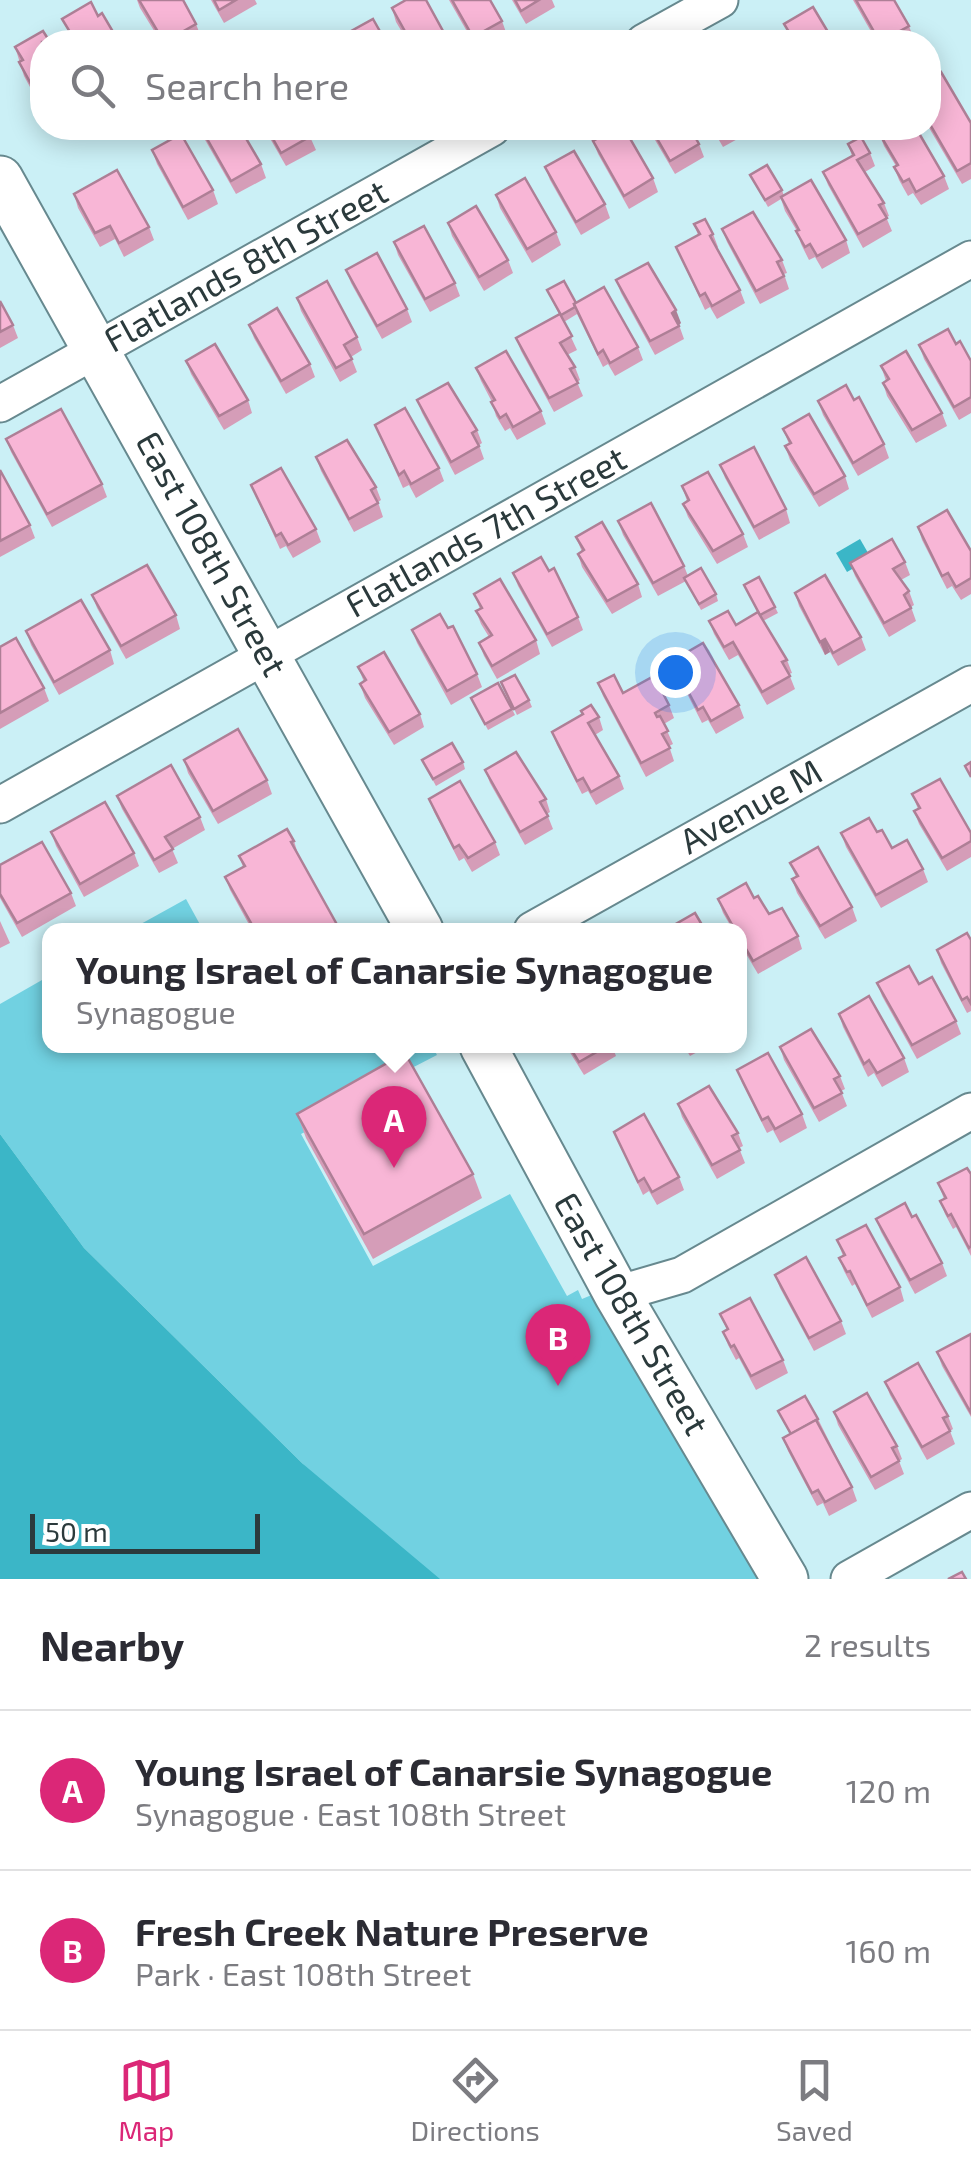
<!DOCTYPE html>
<meta charset="utf-8">
<style>
body{margin:0;font-family:"Exo 2",sans-serif;background:#f2f2f3;color:#2b2b33}
.scale{position:absolute;left:30px;bottom:25px;width:230px;box-sizing:border-box;padding-left:10px;border:5px solid #2b3a3c;border-top:0;font-size:28px;line-height:35px;white-space:nowrap;color:#2b3a3c;-webkit-text-stroke:8px #fff;paint-order:stroke}
.you{position:absolute;left:675px;top:672px;width:35px;height:35px;margin:-25px;border:8px solid #fff;border-radius:50%;background:#1a73e8;box-shadow:0 0 0 15px #1a73e833}
.badge{display:grid;place-items:center;width:65px;height:65px;border-radius:50%;background:#db2777;color:#fff;font-size:32px;font-weight:700}
.pin{position:absolute;translate:-50% -82px;filter:drop-shadow(0 2px 5px #0008)}
.pin::after{content:'';position:absolute;top:52px;width:35px;height:30px;background:inherit;clip-path:polygon(0 0,100% 0,50% 100%)}
.popup{position:absolute;left:42px;top:923px;width:705px;height:130px;box-sizing:border-box;display:grid;place-content:center;border-radius:20px;background:#fff;filter:drop-shadow(0 2px 8px #0005);font-size:32px;white-space:nowrap;color:#7c7c81}
.popup b{font-size:38px;color:#2b2b33}
.popup::after{content:'';position:absolute;left:50%;top:100%;margin-left:-20px;border:20px solid transparent;border-top-color:#fff}
.list{margin:0;padding:0;list-style:none}
h2{display:flex;justify-content:space-between;align-items:center;height:130px;margin:0;padding:0 40px;font-size:42px}
h2 small{font-size:32px;font-weight:400;color:#7c7c81}
.list li{display:grid;grid-template-columns:65px 1fr auto;gap:30px;align-items:center;box-sizing:border-box;height:160px;padding:0 40px;border-top:2px solid #e1e1e2}
.list b{display:block;font-size:38px;white-space:nowrap}
.list p{margin:0;font-size:32px;white-space:nowrap;color:#7c7c81}
.list em{font-size:32px;font-style:normal;color:#7c7c81}
.icon{flex:none;width:55px;height:55px;fill:none;stroke:currentColor;stroke-width:2;stroke-linecap:round;stroke-linejoin:round}
.map{position:relative;flex:none;width:971px;height:1579px;overflow:hidden}
.search{position:absolute;background:#fff;box-shadow:0 5px 25px #0003;left:30px;right:30px;top:30px;height:110px;display:flex;align-items:center;gap:25px;box-sizing:border-box;padding:0 35px;border-radius:40px;color:#7c7c81;font-size:38px}
.sheet{height:450px;background:#fff}
nav{display:flex;justify-content:space-around;align-items:center;box-sizing:border-box;height:140px;border-top:2px solid #e1e1e2;background:#fff;font-size:28px;color:#7c7c81}
nav a{display:grid;justify-items:center;gap:5px}
nav .on{color:#db2777}
.map>svg:first-child{display:block}
</style>
<div class="map">
<svg width="971" height="1579" viewBox="0 0 971 1579">
<rect width="100%" height="100%" fill="#cbf0f6"/>
<g fill="#71d1e1">
<path d="M186,899L203,930H130Z"/>
<path d="M49,976V1046H432L437,1055L377,1086L379,1094L301,1134L373,1266L510,1194L567,1296L578,1290L582,1299L594,1294L778,1579H395L302,1463L84,1248L0,1134V1004Z"/>
</g>
<g fill="#3bb6c7">
<path d="M860,539L871,558L847,572L836,553Z"/>
<path d="M0,1134L84,1248L303,1464L440,1579H0Z"/>
</g>
<g fill="none" stroke-linecap="round" stroke-linejoin="round">
<g stroke="#67898f" stroke-width="39">
<g id="minor">
<path d="M644,42L720,0"/>
<path d="M0,404L492,128"/>
<path d="M0,805L971,259"/>
<path d="M532,930L971,684"/>
<path d="M617,1294L682,1275L971,1111"/>
<path d="M849,1579L971,1510"/>
</g>
</g>
<g stroke="#67898f" stroke-width="49">
<g id="tertiary">
<path d="M0,179L420,930"/>
<path d="M483,1046L617,1294L785,1579"/>
</g>
</g>
<use href="#minor" stroke="#fff" stroke-width="35"/>
<use href="#tertiary" stroke="#fff" stroke-width="45"/>
</g>
<g fill="#d59db8">
<path d="M137,0H183L196,24L201,37L191,42H161L140,8Z"/>
<path d="M211,0H255L257,4L224,23Z"/>
<path d="M449,0H490L502,21L507,35L493,42H473Z"/>
<path d="M512,0H552L555,7L526,24Z"/>
<path d="M853,0H894L909,26L914,40L909,42H877Z"/>
<path d="M392,8L449,42H408L396,22Z"/>
<path d="M42,42V109L24,76L15,47Z"/>
<path d="M928,79L971,123V179L962,184L928,126Z"/>
<path d="M109,128H125L113,134Z"/>
<path d="M201,128L261,164L266,178L236,194L204,138Z"/>
<path d="M264,128H306L316,150L286,166Z"/>
<path d="M328,128H354L334,139Z"/>
<path d="M648,128H690L699,144L704,157L675,174Z"/>
<path d="M712,128H751L752,131L723,147Z"/>
<path d="M879,133L944,176L949,189L921,205L913,193L908,196L899,180L894,167L896,166L884,146Z"/>
<path d="M593,141L653,178L658,192L629,209L598,154Z"/>
<path d="M848,144L870,153L875,166L865,172L884,203L889,216L886,217L892,231L863,248L828,185L823,172L852,156Z"/>
<path d="M152,150L213,190L218,204L188,220L157,164Z"/>
<path d="M545,167L605,204L610,218L581,235L550,180Z"/>
<path d="M750,175L782,190L784,196L846,240L850,253L822,269L815,257L809,260L801,244L797,231L785,211L781,199L768,207Z"/>
<path d="M74,194L149,227L154,240L124,257L115,239L100,247L78,208Z"/>
<path d="M496,195L556,232L561,245L532,263L500,208Z"/>
<path d="M448,223L508,260L513,273L484,291L452,236Z"/>
<path d="M694,224L713,234L718,247L717,248L740,290L745,303L717,319L710,307L705,310L676,247L698,235Z"/>
<path d="M722,229L782,260L787,273L784,274L789,289L760,304L727,242Z"/>
<path d="M394,242L455,283L460,296L430,312L398,255Z"/>
<path d="M346,270L407,309L412,322L382,339L351,283Z"/>
<path d="M616,280L681,323L679,325L684,339L655,355L621,293Z"/>
<path d="M547,290L576,303L638,347L643,360L615,376L608,364L603,367L577,314L564,322L577,350L567,355L575,367L580,380L577,382L583,396L554,412L521,351L516,338L559,314Z"/>
<path d="M297,298L357,337L362,350L351,357L357,372L340,382L301,311Z"/>
<path d="M0,301L13,325L18,338L0,348Z"/>
<path d="M249,325L310,364L315,377L286,394L254,338Z"/>
<path d="M956,344L971,361V413L959,420L924,359L919,345Z"/>
<path d="M186,361L248,400L252,413L224,430L191,374Z"/>
<path d="M881,366L942,413L947,426L916,443L887,396L883,383L886,381Z"/>
<path d="M476,368L541,411L546,424L517,440L510,428L505,431L496,416L492,402L481,381Z"/>
<path d="M417,400L477,430L482,443L479,445L484,459L455,475L422,413Z"/>
<path d="M854,400L884,444L889,458L858,476L823,415L818,401Z"/>
<path d="M375,425L439,468L444,481L416,498L409,485L403,488Z"/>
<path d="M783,429L845,476L849,489L819,507L790,460L785,446L789,444Z"/>
<path d="M6,439L102,484L107,497L52,527L11,452Z"/>
<path d="M316,457L376,487L381,500L378,502L383,517L354,532L321,471Z"/>
<path d="M720,465L786,509L790,523L759,540L725,478Z"/>
<path d="M0,470L30,525L35,538L0,557Z"/>
<path d="M251,485L316,529L321,542L293,558L286,546L280,549Z"/>
<path d="M682,486L743,534L748,547L717,564L688,517L683,504L687,501Z"/>
<path d="M618,521L684,566L688,576L716,594L718,601L701,610L686,581L658,596L623,535Z"/>
<path d="M918,527L971,551V594L961,600L952,586L947,589L922,540Z"/>
<path d="M576,537L638,584L642,597L612,614L582,567L578,554L582,552Z"/>
<path d="M905,562L910,575L901,580L909,591L914,605L911,607L916,621L889,637L855,576L850,563Z"/>
<path d="M513,573L578,617L583,630L552,647L518,586Z"/>
<path d="M744,585L775,607L778,613L763,621L787,660L792,673L789,674L795,689L767,705L738,655L729,660L714,634L709,621L736,625L758,613Z"/>
<path d="M795,593L861,637L866,650L838,666L830,652L825,655L799,606Z"/>
<path d="M474,594L536,640L540,654L497,679L484,656L479,643L489,637L481,624L476,611L480,609Z"/>
<path d="M92,595L176,615L180,629L126,659L97,608Z"/>
<path d="M448,628L477,674L482,687L451,705L417,643L412,630Z"/>
<path d="M26,631L110,650L114,664L59,695L31,645Z"/>
<path d="M0,647L44,688L49,701L0,729Z"/>
<path d="M672,661L739,705L744,718L716,734L708,720L702,723L677,674Z"/>
<path d="M358,667L420,714L424,727L394,745L365,698L360,684L364,682Z"/>
<path d="M501,682L529,700L532,707L517,715Z"/>
<path d="M598,683L623,693L669,705L674,718L664,724L673,744L669,746L674,761L646,777L603,696Z"/>
<path d="M471,698L512,709L515,715L488,730Z"/>
<path d="M599,717L603,730L595,735L619,776L624,789L596,805L588,791L582,794L557,745L552,732Z"/>
<path d="M184,760L267,780L272,794L218,824L188,773Z"/>
<path d="M422,760L463,762L465,769L436,786Z"/>
<path d="M485,770L546,799L550,812L547,814L553,829L525,845L490,783Z"/>
<path d="M912,794L971,833V857L947,871L919,824L914,811L918,809Z"/>
<path d="M117,796L200,817L205,830L172,849L178,863L159,873L122,809Z"/>
<path d="M429,799L495,842L500,855L472,872L464,858L459,861L434,812Z"/>
<path d="M51,832L134,853L139,866L84,897L56,846Z"/>
<path d="M877,832L892,848L923,869L928,882L881,908L846,847L841,833Z"/>
<path d="M294,841L298,854L340,930H252L230,890L225,877L243,867L239,856Z"/>
<path d="M790,863L852,907L857,921L825,939L797,893L792,879L796,877Z"/>
<path d="M0,865L71,893L76,906L22,937L0,898Z"/>
<path d="M754,898L769,914L798,936L802,949L758,974L739,942V930H733L723,913L718,899Z"/>
<path d="M0,921L10,943L0,948Z"/>
<path d="M971,940V1011L967,1013L941,963L937,950Z"/>
<path d="M877,983L919,984L956,1021L961,1034L917,1059L882,996Z"/>
<path d="M839,1014L904,1058L909,1072L882,1087L874,1073L868,1077L843,1027Z"/>
<path d="M566,1046H612L616,1056L584,1075Z"/>
<path d="M684,1046H702L703,1049L690,1056Z"/>
<path d="M780,1047L840,1076L845,1089L841,1091L847,1106L819,1122L784,1060Z"/>
<path d="M737,1070L802,1114L807,1128L780,1143L773,1130L767,1133L742,1083Z"/>
<path d="M678,1104L738,1133L743,1146L739,1148L745,1163L717,1179L682,1117Z"/>
<path d="M297,1114L473,1174L482,1198L373,1259L306,1138Z"/>
<path d="M614,1132L679,1177L684,1190L657,1205L649,1191L643,1195Z"/>
<path d="M971,1174V1256L956,1227L953,1229L945,1214L940,1201L944,1199L938,1183Z"/>
<path d="M912,1217L942,1263L947,1276L915,1294L881,1232L876,1219Z"/>
<path d="M837,1240L900,1287L904,1301L872,1318L855,1284L852,1286L844,1271L839,1258L843,1256Z"/>
<path d="M775,1275L841,1321L846,1334L814,1351L780,1288Z"/>
<path d="M720,1314L783,1360L788,1373L756,1390L739,1358L736,1360L728,1345L723,1332L727,1330Z"/>
<path d="M971,1334V1417L942,1366L937,1352Z"/>
<path d="M885,1382L948,1416L953,1429L950,1431L955,1444L927,1460L890,1395Z"/>
<path d="M778,1411L818,1419L852,1487L857,1501L829,1516L823,1503L817,1506L788,1451L783,1438L790,1434Z"/>
<path d="M834,1412L897,1446L902,1459L899,1461L904,1474L875,1490L838,1425Z"/>
</g>
<g fill="#ae7f96">
<path d="M676,310L681,323L677,326L672,313Z"/>
<path d="M825,639L830,652L825,655L820,642Z"/>
</g>
<g fill="#f8b6d6" stroke="#ae7f96" stroke-width="2.5">
<path d="M139,0H183L196,24L164,42Z"/>
<path d="M214,0H236L219,10Z"/>
<path d="M406,0H426L449,42H411L392,8Z"/>
<path d="M452,0H490L502,21L473,37Z"/>
<path d="M515,0H539L521,11Z"/>
<path d="M856,0H894L909,26L880,42Z"/>
<path d="M91,2L98,16L102,13L119,42H76L62,19Z"/>
<path d="M813,7L834,42H795L784,24Z"/>
<path d="M373,19L386,42H348L344,35Z"/>
<path d="M43,31L50,42H42V104L19,62L23,60L15,47Z"/>
<path d="M766,34L770,42H752Z"/>
<path d="M941,72L971,123V163L957,171L928,121V79Z"/>
<path d="M201,128H240L261,164L231,181Z"/>
<path d="M267,128H306L311,136L281,153Z"/>
<path d="M617,128H624L653,178L624,196L593,141Z"/>
<path d="M651,128H690L699,144L670,161Z"/>
<path d="M714,128H729L718,134Z"/>
<path d="M889,128H916L944,176L916,192L909,179L903,182L894,167L898,165L879,133Z"/>
<path d="M181,134L213,190L183,207L152,150Z"/>
<path d="M861,137L870,153L857,160L884,203L879,205L887,218L858,234L823,172L854,155L848,144Z"/>
<path d="M574,151L605,204L576,222L545,167Z"/>
<path d="M767,165L782,190L765,200L750,175Z"/>
<path d="M117,170L149,227L119,243L110,226L95,233L74,194Z"/>
<path d="M525,178L556,232L527,249L496,195Z"/>
<path d="M811,180L846,240L817,256L810,244L805,247L796,231L799,230L781,197Z"/>
<path d="M476,206L508,260L479,277L448,223Z"/>
<path d="M753,212L782,260L777,262L784,276L756,291L722,229Z"/>
<path d="M705,219L713,234L710,236L740,290L712,306L705,293L700,296L676,247L700,234L694,224Z"/>
<path d="M424,226L455,283L425,299L394,242Z"/>
<path d="M377,253L407,309L377,326L346,270Z"/>
<path d="M648,263L676,310L672,313L679,326L650,341L616,280Z"/>
<path d="M327,281L357,337L344,345L352,359L336,368L297,298Z"/>
<path d="M564,281L576,303L574,304L575,307L561,315L547,290Z"/>
<path d="M604,287L638,347L610,363L603,350L598,354L574,304Z"/>
<path d="M0,301L13,325L0,332Z"/>
<path d="M277,308L310,364L281,381L249,325Z"/>
<path d="M560,314L572,336L560,343L575,367L570,369L578,383L549,398L516,338Z"/>
<path d="M948,329L956,344L960,341L971,361V397L954,407L919,345Z"/>
<path d="M215,344L248,400L219,416L186,361Z"/>
<path d="M506,351L541,411L513,427L506,414L500,418L491,402L495,400L476,368Z"/>
<path d="M906,351L942,413L912,430L883,383L889,379L881,366Z"/>
<path d="M448,383L477,430L472,433L479,446L451,462L417,400Z"/>
<path d="M846,385L854,400L859,397L884,444L853,463L818,401Z"/>
<path d="M405,408L439,468L411,484L404,471L399,475L375,425Z"/>
<path d="M61,409L102,484L47,514L6,439Z"/>
<path d="M809,414L845,476L814,494L785,446L791,443L783,429Z"/>
<path d="M347,440L376,487L371,490L378,503L349,519L316,457Z"/>
<path d="M754,447L786,509L754,527L720,465Z"/>
<path d="M281,468L316,529L288,545L281,533L276,536L251,485Z"/>
<path d="M0,470L30,525L0,541Z"/>
<path d="M708,472L743,534L713,551L683,504L689,500L682,486Z"/>
<path d="M651,503L684,566L653,583L618,521Z"/>
<path d="M947,510L971,551V578L956,587L948,573L942,576L918,527Z"/>
<path d="M602,522L638,584L607,601L578,554L584,550L576,537Z"/>
<path d="M892,539L905,562L893,569L909,591L904,595L911,608L884,623L850,563Z"/>
<path d="M541,557L549,571L554,568L578,617L547,634L513,573Z"/>
<path d="M147,565L176,615L121,646L92,595Z"/>
<path d="M701,568L716,594L699,604L684,578Z"/>
<path d="M825,575L861,637L833,653L825,639L820,642L795,593Z"/>
<path d="M759,577L775,607L760,615L744,585Z"/>
<path d="M500,579L536,640L492,666L479,643L492,635L476,611L482,608L474,594Z"/>
<path d="M81,600L110,650L54,682L26,631Z"/>
<path d="M728,611L736,625L758,612L787,660L782,662L790,676L762,692L733,642L724,647L709,621Z"/>
<path d="M440,614L448,628L453,626L477,674L447,691L412,630Z"/>
<path d="M16,638L44,688L0,713V647Z"/>
<path d="M703,643L739,705L711,721L703,707L698,710L672,661Z"/>
<path d="M384,652L420,714L389,732L360,684L366,680L358,667Z"/>
<path d="M515,675L529,700L514,709L501,682Z"/>
<path d="M614,675L623,693L654,676L669,705L655,713L657,717L660,716L668,731L662,734L670,748L641,763L598,683Z"/>
<path d="M498,683L512,709L485,724L471,698Z"/>
<path d="M591,705L599,717L588,723L619,776L591,792L583,778L577,781L552,732L583,714L581,711Z"/>
<path d="M238,729L267,780L213,811L184,760Z"/>
<path d="M452,743L463,762L433,779L422,760Z"/>
<path d="M516,752L546,799L540,802L548,816L520,832L485,770Z"/>
<path d="M971,762V777L965,766Z"/>
<path d="M171,765L200,817L165,837L173,849L154,860L117,796Z"/>
<path d="M940,779L971,833V841L942,858L914,811L920,808L912,794Z"/>
<path d="M460,781L495,842L468,858L459,845L454,848L429,799Z"/>
<path d="M105,802L134,853L80,884L51,832Z"/>
<path d="M869,818L877,832L882,830L892,848L907,840L923,869L876,895L841,833Z"/>
<path d="M287,829L294,841L291,842L340,930H255L225,877L245,866L239,856Z"/>
<path d="M42,842L71,893L17,923L0,894V865Z"/>
<path d="M818,847L852,907L820,926L792,879L798,876L790,863Z"/>
<path d="M746,883L754,898L758,896L769,914L782,908L798,936L753,961L739,937V930H735L718,899Z"/>
<path d="M695,913L705,930H668L667,929Z"/>
<path d="M967,933L971,940V1004L967,997L962,1000L937,950Z"/>
<path d="M909,966L919,984L932,977L956,1021L912,1045L877,983Z"/>
<path d="M869,996L904,1058L877,1073L869,1060L864,1064L839,1014Z"/>
<path d="M811,1029L840,1076L834,1079L842,1093L814,1108L780,1047Z"/>
<path d="M569,1046H607L579,1062Z"/>
<path d="M405,1053L473,1174L364,1234L297,1114Z"/>
<path d="M768,1053L802,1114L775,1129L768,1117L762,1120L737,1070Z"/>
<path d="M709,1086L738,1133L732,1136L740,1150L712,1165L678,1104Z"/>
<path d="M644,1114L679,1177L652,1192L644,1178L638,1182L614,1132Z"/>
<path d="M967,1168L971,1174V1246L969,1248L951,1214L948,1216L940,1201L946,1198L938,1183Z"/>
<path d="M905,1203L912,1217L916,1215L942,1263L910,1280L876,1219Z"/>
<path d="M866,1225L900,1287L867,1305L850,1271L847,1272L839,1258L845,1255L837,1240Z"/>
<path d="M806,1257L841,1321L809,1338L775,1275Z"/>
<path d="M750,1298L783,1360L751,1376L734,1345L731,1347L723,1332L728,1329L720,1314Z"/>
<path d="M971,1334V1413L937,1352Z"/>
<path d="M918,1363L948,1416L943,1418L950,1431L922,1447L885,1382Z"/>
<path d="M867,1393L897,1446L892,1448L899,1461L871,1477L834,1412Z"/>
<path d="M805,1396L818,1419L791,1434L778,1411Z"/>
<path d="M816,1420L852,1487L825,1502L818,1490L812,1493L783,1438Z"/>
<path d="M962,1572L966,1579H948Z"/>
</g>
<g text-anchor="middle" stroke-width="8" stroke-linejoin="round" paint-order="stroke">
<g font-size="35" fill="#2b3a3c" stroke="#fff">
<text transform="translate(246 266) rotate(-29)" y="12">Flatlands 8th Street</text>
<text transform="translate(486 532) rotate(-29)" y="12">Flatlands 7th Street</text>
<text transform="translate(211 554) rotate(61)" y="12">East 108th Street</text>
<text transform="translate(751 807) rotate(-29)" y="12">Avenue M</text>
<text transform="translate(631 1314) rotate(60)" y="12">East 108th Street</text>
</g>
</g>
</svg>
<div class="scale">50 m</div>
<div class="you"></div>
<div class="pin badge" style="left:394px;top:1168px">A</div>
<div class="popup"><b>Young Israel of Canarsie Synagogue</b>Synagogue</div>
<div class="pin badge" style="left:558px;top:1386px">B</div>
<div class="search"><svg class="icon" aria-label="search" viewBox="0 0 24 24"><circle cx="10" cy="10" r="6"/><path d="M15 15l6 6"/></svg>Search here</div>
</div>
<section class="sheet">
<h2>Nearby<small>2 results</small></h2>
<ul class="list">
<li><span class="badge">A</span><div><b>Young Israel of Canarsie Synagogue</b><p>Synagogue · East 108th Street</p></div><em>120 m</em></li>
<li><span class="badge">B</span><div><b>Fresh Creek Nature Preserve</b><p>Park · East 108th Street</p></div><em>160 m</em></li>
</ul>
</section>
<nav>
<a class="on"><svg class="icon" aria-label="map" viewBox="0 0 24 24"><path d="M3 6l6-2 6 2 6-2v14l-6 2-6-2-6 2zM9 4v14M15 6v14"/></svg>Map</a>
<a><svg class="icon" aria-label="directions" viewBox="0 0 24 24"><path d="M12 3l9 9-9 9-9-9zM9 14v-3h6M13 9l2 2-2 2"/></svg>Directions</a>
<a><svg class="icon" aria-label="saved" viewBox="0 0 24 24"><path d="M7 4h10v16l-5-4-5 4z"/></svg>Saved</a>
</nav>
